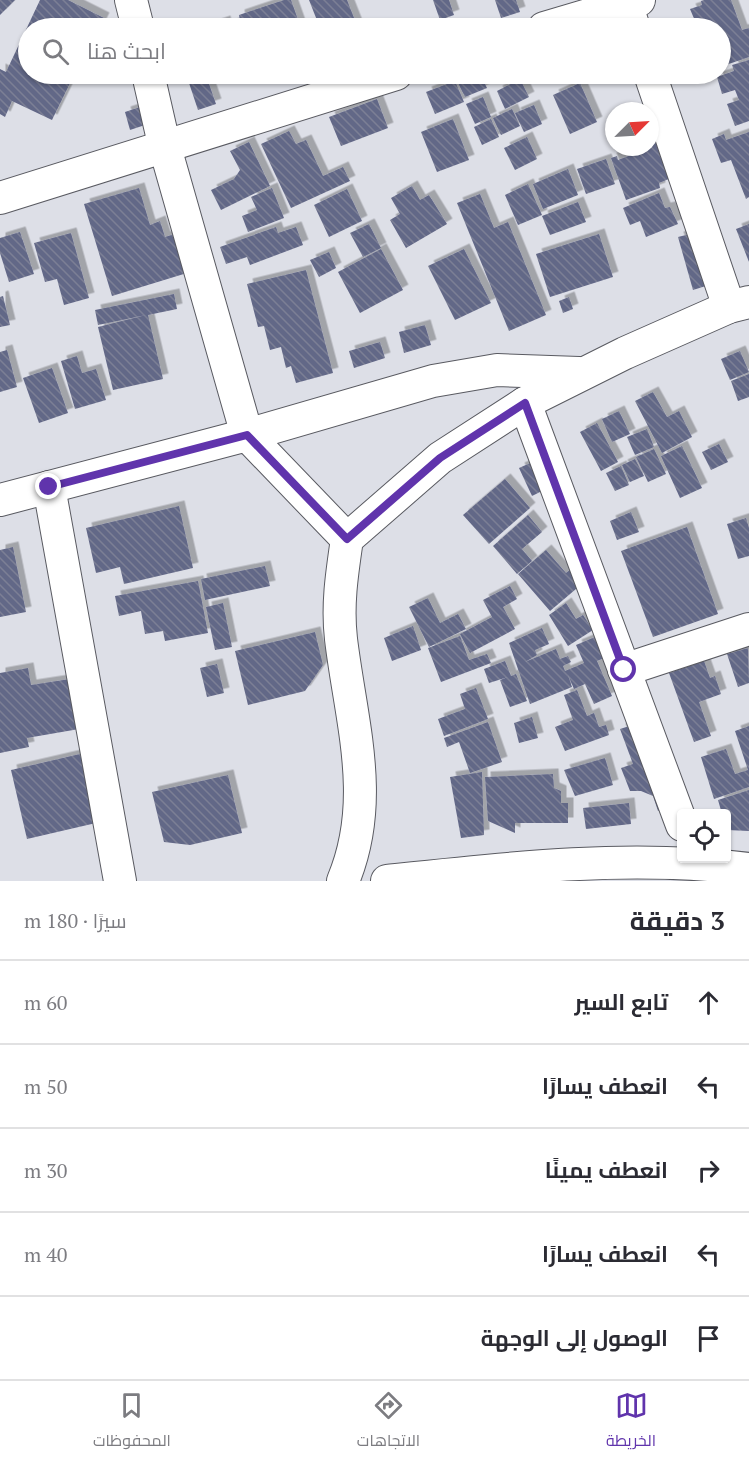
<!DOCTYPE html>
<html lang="ar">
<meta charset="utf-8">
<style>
body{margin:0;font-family:"PT Serif",Cairo,serif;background:#f2f2f3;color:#2b2b33;direction:rtl}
.controls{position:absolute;right:18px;bottom:18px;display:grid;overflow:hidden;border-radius:6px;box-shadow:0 2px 4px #0004}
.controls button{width:54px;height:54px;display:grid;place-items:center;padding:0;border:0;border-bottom:2px solid #e1e1e2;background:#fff;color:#2b2b33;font:30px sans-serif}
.compass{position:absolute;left:605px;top:102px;width:54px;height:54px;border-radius:50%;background:#fff;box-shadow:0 2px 4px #0004;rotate:66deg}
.stop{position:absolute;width:18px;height:18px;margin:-14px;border:4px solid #6034ac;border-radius:50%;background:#fff}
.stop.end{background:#6034ac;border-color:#fff;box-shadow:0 2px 6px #0008}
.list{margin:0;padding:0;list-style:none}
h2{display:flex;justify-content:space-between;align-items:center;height:78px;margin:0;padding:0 24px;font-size:26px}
h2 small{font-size:20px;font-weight:400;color:#7c7c81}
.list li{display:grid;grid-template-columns:39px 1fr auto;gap:18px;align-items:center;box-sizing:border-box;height:84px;padding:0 24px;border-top:2px solid #e1e1e2}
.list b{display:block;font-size:22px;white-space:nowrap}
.list em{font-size:20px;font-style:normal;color:#7c7c81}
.icon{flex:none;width:33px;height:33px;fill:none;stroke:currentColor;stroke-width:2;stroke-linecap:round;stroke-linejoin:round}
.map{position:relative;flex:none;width:749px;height:881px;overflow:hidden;direction:ltr}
.search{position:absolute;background:#fff;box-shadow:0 2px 4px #0004;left:18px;right:18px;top:18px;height:66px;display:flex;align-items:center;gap:15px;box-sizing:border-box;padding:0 21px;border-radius:33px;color:#7c7c81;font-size:22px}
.sheet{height:498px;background:#fff}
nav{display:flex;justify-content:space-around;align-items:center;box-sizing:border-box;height:84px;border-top:2px solid #e1e1e2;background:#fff;font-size:16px;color:#7c7c81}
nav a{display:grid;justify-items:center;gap:3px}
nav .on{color:#6034ac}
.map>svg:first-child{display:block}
</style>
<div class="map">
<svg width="749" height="881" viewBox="0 0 749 881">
<defs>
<pattern id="building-back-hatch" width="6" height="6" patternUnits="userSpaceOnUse" patternTransform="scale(1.5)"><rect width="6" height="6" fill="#626787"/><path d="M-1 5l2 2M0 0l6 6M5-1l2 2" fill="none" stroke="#7b7f95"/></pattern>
<filter id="shadow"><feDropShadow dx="5.5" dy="-5.5" stdDeviation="0" flood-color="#0004"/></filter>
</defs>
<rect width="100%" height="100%" fill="#dddfe7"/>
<g fill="url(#building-back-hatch)" filter="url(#shadow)">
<path d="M0,0H15L0,15Z"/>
<path d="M40,0H68L104,18L99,28H28V74H88L84,82L73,77L52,120L12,101L5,117L0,114V69L6,72Z"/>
<path d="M284,0H291L301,28H204L225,21L226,26L240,21L239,15Z"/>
<path d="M309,0H347L358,28H320Z"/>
<path d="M433,0H449L454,15L440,20Z"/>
<path d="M495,0H516L520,12L501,18Z"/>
<path d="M731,0L742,30L749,28V57L723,66L720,58V28H698L690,9L702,5L701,1L704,0Z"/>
<path d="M749,60V121L735,126L727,104L739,100L735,90L722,94L717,77L734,71L732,65Z"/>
<path d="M186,74H216L218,78L208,81L216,104L198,110Z"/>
<path d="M474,74H480L487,88L465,97L457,81Z"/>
<path d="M520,79L529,97L505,109L497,91Z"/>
<path d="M455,81L464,102L435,114L426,92Z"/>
<path d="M580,83L597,122L570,134L553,95Z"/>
<path d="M483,97L491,117L475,124L466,104Z"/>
<path d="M377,99L388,128L341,146L329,117Z"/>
<path d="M146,105L151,123L130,130L125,112Z"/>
<path d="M534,105L542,124L524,132L515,113Z"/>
<path d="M512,109L520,126L501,135L493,118Z"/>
<path d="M453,119L469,160L437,172L421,132Z"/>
<path d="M491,119L499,137L482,145L474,127Z"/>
<path d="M289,131L296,144L306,140L323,176L343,167L350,181L291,208L261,144Z"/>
<path d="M749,132V197L746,199L731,160L721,163L712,139L724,134L726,140Z"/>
<path d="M527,137L537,159L515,170L504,148Z"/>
<path d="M662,138L676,176L659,183L660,188L626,200L611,158L617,156L618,160L639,152L638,147H650V143Z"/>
<path d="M249,142L270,186L221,210L211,190L234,179L240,170L230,151Z"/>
<path d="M606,159L615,184L586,194L577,169Z"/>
<path d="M568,169L578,195L543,209L533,184Z"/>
<path d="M528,184L542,215L518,225L505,195Z"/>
<path d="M412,186L420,200L429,195L447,224L406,248L390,220L400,214L391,198Z"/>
<path d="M139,188L150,225L160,221L165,237L175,234L187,273L112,296L84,204Z"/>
<path d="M272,188L284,218L248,232L242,216L257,210L251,197Z"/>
<path d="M347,189L362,221L329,237L314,205Z"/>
<path d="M659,193L665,208L670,207L678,224L646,237L640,221L630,225L623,208Z"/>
<path d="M480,194L494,228L508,222L546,315L509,331L457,203Z"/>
<path d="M578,202L586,222L550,235L542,216Z"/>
<path d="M369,224L381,248L363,257L350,233Z"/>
<path d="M749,224V262L736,229Z"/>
<path d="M276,227L278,233L296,227L303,245L250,265L247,257L226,264L220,247Z"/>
<path d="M20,232L34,274L9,282L0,253V238Z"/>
<path d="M71,233L89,298L64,305L57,279L45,282L34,243Z"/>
<path d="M694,233L709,285L693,290L678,237Z"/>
<path d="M599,234L613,277L550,297L536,254Z"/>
<path d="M381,249L403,290L360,313L338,272Z"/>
<path d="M464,249L491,303L455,320L428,266Z"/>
<path d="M329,252L336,268L319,277L310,260Z"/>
<path d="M306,270L333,373L296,383L291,366L286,368L281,347L270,350L264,326L258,327L247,284Z"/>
<path d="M174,294L177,309L148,315L163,379L113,390L98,327L146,315L98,325L95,310Z"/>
<path d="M3,296L10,325L0,327V297Z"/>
<path d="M569,297L573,309L563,313L559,301Z"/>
<path d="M425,325L431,345L404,353L399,332Z"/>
<path d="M380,342L385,358L354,368L349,351Z"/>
<path d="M7,350L17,387L0,392V352Z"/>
<path d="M740,351L749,372L730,380L721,359Z"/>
<path d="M77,356L82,373L96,369L106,400L75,409L61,361Z"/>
<path d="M52,368L68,413L39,423L23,378Z"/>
<path d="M749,374V397L738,401L731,381Z"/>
<path d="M653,392L667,417L679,411L692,437L662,453L635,401Z"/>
<path d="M619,411L630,434L612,442L602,419Z"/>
<path d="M597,423L618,462L601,471L580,432Z"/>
<path d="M647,429L654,447L635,455L627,437Z"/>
<path d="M719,444L728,462L711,470L702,452Z"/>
<path d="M682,446L702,488L680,498L661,456Z"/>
<path d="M654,449L666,474L648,482L636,457Z"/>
<path d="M635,459L644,476L630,482L622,465Z"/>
<path d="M537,460L550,487L532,496L519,468Z"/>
<path d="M621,466L629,485L615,491L606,473Z"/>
<path d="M505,479L530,508L489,544L463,515Z"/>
<path d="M179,506L193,568L124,584L120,567L96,573L86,528Z"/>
<path d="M631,512L639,532L617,540L610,521Z"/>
<path d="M528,515L542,532L522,549L532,561L517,574L493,546Z"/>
<path d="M746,518L749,528V556L738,559L727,524Z"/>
<path d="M687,527L718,614L653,637L621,551Z"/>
<path d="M13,547L26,612L0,617V550Z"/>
<path d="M546,550L566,573L571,569L583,583L550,611L518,574Z"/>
<path d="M265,566L270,586L205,600L201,579Z"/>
<path d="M198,581L208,633L165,641L163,631L145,634L141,611L119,616L115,596Z"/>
<path d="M510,586L517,599L503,607L515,629L470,653L460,634L492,617L483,600Z"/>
<path d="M428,598L440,623L458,614L466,629L429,647L409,607Z"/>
<path d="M223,603L232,647L215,650L206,607Z"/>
<path d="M566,603L576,619L583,615L593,630L568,646L549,615Z"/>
<path d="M413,626L421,650L392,661L384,638Z"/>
<path d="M542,628L549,644L535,650L537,655L525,662L556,649L560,659L568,656L571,662L563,666L565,671L584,663L576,645L595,637L604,658L597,661L612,696L594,704L585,684L574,689L568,675L572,687L530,704L509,643Z"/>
<path d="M315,632L323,665L305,691L248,705L235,651Z"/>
<path d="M460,636L469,660L487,654L491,663L441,682L428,648Z"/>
<path d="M748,648L749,683L738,687L727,654Z"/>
<path d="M505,661L511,676L516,674L527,701L510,707L500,680L508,677L489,683L484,669Z"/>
<path d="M704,661L710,678L715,676L721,694L699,702L711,736L694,742L669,673Z"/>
<path d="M217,664L224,693L207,697L200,668Z"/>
<path d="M28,668L31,685L70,679L79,729L27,738L29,747L0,753V673Z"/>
<path d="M476,688L488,719L444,736L438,719L465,709L460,694Z"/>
<path d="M577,690L587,716L594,713L599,727L606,725L609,735L565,751L555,727L573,720L564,695Z"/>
<path d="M532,717L538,738L519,743L514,723Z"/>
<path d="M488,722L502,762L470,773L459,742L447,747L444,738Z"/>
<path d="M639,723L671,806L658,811L653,796L641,791H630L621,768L633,764L620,729Z"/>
<path d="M749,726V787L714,799L701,757L726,749L735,774L748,770L735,731Z"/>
<path d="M80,754L96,823L27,839L11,770Z"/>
<path d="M605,758L613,785L575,796L564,770Z"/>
<path d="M482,772L484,835L461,838L450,777Z"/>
<path d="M553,774L554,788L561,791V803H568V823H515V833L488,821L485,777Z"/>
<path d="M228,775L242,833L190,845L164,842L152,792Z"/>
<path d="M749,790V831L727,830L726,814H722L718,800Z"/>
<path d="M629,803L631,824L586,829L583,808Z"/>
</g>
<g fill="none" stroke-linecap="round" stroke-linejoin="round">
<g stroke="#595a61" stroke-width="34">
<g id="minor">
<path d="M131,0L138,28"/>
<path d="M625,0L634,28"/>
<path d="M544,28L639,0"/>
<path d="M148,74L164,144L247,435L433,381L497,370L579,373"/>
<path d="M650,74L729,307"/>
<path d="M0,198L396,74"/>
<path d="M525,403L682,825"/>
<path d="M49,487L120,881"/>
<path d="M0,500L247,435L347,539"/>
<path d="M624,670L749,629"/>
<path d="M343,881C377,800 351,722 341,639C337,605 342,573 347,539L440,458L525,403L625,353L729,307L749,302"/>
<path d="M387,881C507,868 629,854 749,869"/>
</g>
</g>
<use href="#minor" stroke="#fff" stroke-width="32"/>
</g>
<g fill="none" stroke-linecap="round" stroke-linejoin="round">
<path stroke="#6034ac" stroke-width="8" d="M49,487L247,435L347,539L440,458L525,403L624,670"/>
</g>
</svg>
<div class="controls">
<button><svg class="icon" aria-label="locate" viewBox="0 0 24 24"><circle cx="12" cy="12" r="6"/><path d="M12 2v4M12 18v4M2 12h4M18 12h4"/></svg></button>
</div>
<svg class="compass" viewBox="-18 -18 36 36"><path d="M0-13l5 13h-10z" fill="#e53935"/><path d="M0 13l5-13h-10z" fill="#7c7c81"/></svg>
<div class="stop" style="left:624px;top:670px"></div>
<div class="stop end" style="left:49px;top:487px"></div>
<div class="search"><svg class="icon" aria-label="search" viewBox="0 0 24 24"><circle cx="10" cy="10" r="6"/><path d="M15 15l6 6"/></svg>ابحث هنا</div>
</div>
<section class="sheet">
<h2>3 دقيقة<small>سيرًا · 180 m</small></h2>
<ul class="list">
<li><svg class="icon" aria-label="ahead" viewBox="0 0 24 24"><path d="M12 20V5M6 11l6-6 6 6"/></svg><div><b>تابع السير</b></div><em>60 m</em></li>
<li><svg class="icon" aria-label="left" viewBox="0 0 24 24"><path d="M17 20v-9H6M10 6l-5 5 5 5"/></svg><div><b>انعطف يسارًا</b></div><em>50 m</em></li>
<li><svg class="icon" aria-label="right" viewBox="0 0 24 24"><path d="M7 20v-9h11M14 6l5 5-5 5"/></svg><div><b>انعطف يمينًا</b></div><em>30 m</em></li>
<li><svg class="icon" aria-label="left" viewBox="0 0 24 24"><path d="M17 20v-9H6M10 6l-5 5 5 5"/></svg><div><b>انعطف يسارًا</b></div><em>40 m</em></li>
<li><svg class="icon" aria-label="arrive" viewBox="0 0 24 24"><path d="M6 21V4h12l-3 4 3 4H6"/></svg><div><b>الوصول إلى الوجهة</b></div></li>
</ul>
</section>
<nav>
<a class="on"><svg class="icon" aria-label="map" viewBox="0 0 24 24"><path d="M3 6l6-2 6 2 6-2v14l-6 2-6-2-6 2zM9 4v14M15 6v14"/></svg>الخريطة</a>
<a><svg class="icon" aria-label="directions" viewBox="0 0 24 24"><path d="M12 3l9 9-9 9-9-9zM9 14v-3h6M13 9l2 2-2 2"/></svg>الاتجاهات</a>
<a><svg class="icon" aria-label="saved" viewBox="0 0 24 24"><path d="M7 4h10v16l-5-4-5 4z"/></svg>المحفوظات</a>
</nav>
